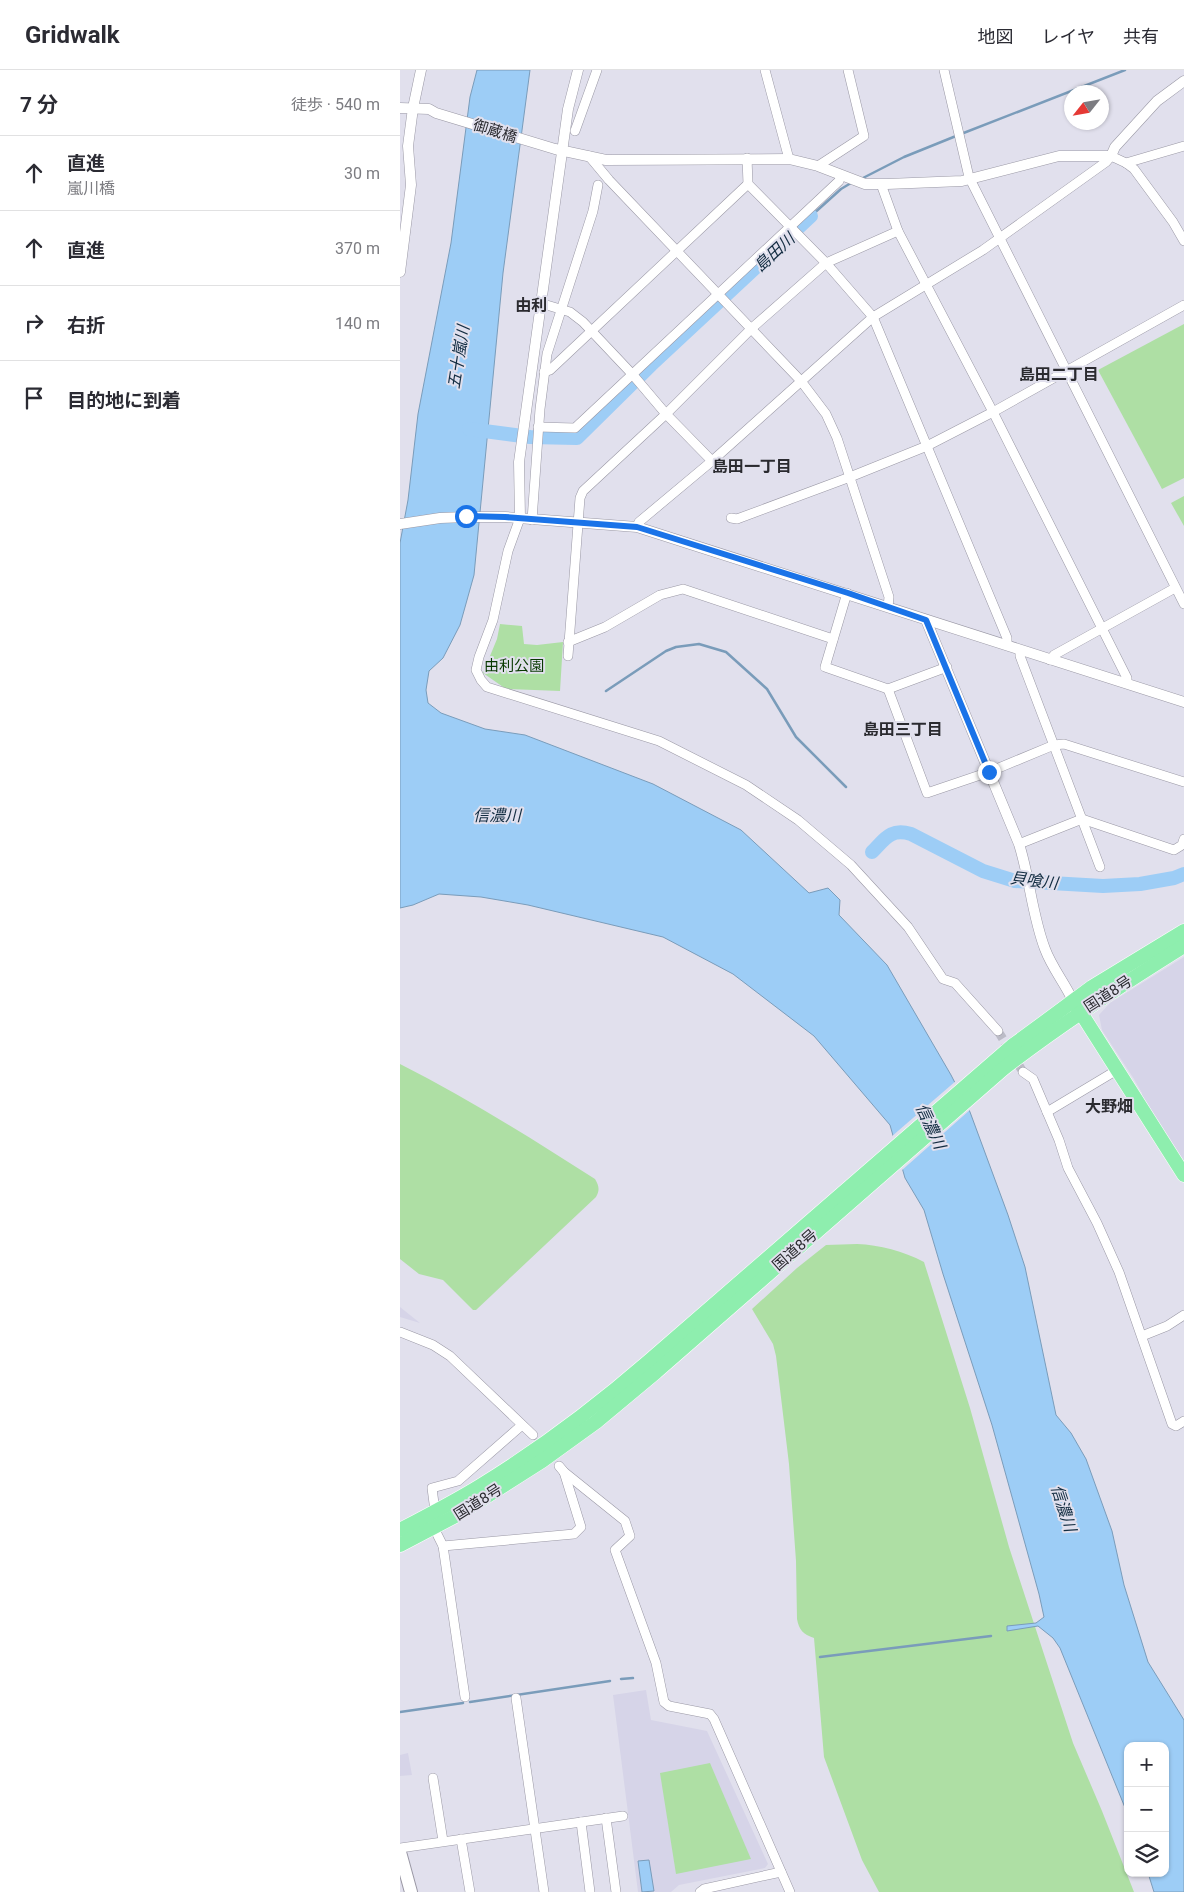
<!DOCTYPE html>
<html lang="ja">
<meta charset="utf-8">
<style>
body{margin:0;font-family:Roboto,"Noto Sans JP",sans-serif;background:#f7f7f7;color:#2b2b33}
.controls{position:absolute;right:15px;bottom:15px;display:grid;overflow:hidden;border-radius:10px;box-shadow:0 1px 4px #0004}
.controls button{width:45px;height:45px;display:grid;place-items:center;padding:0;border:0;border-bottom:1px solid #e1e1e2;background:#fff;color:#2b2b33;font:25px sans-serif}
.compass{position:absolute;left:664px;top:15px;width:45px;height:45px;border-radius:50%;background:#fff;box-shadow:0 1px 4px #0004;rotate:239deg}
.stop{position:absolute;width:15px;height:15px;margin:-11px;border:4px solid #1a73e8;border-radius:50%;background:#fff}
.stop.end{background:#1a73e8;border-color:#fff;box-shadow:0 1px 5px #0008}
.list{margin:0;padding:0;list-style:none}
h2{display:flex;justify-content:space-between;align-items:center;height:65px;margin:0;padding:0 20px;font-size:21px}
h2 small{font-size:16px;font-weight:400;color:#7c7c81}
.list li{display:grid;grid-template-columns:32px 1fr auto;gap:15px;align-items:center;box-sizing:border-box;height:75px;padding:0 20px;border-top:1px solid #e1e1e2}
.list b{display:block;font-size:19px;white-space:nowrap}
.list p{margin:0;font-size:16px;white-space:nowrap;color:#7c7c81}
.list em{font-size:16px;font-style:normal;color:#7c7c81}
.icon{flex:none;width:28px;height:28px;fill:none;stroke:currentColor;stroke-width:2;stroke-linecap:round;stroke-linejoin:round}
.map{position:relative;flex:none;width:784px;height:1822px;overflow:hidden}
header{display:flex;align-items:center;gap:30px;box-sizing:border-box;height:70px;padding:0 25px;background:#fff;border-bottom:1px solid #e1e1e2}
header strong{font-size:24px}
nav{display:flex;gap:28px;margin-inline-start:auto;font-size:18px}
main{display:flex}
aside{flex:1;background:#fff}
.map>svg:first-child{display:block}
</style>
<header>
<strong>Gridwalk</strong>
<nav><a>地図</a><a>レイヤ</a><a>共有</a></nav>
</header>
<main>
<aside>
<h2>7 分<small>徒歩 · 540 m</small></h2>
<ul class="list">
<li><svg class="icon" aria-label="ahead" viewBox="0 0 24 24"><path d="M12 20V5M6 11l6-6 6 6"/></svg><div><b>直進</b><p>嵐川橋</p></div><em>30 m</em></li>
<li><svg class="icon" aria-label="ahead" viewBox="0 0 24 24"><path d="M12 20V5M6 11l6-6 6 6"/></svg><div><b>直進</b></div><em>370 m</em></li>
<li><svg class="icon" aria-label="right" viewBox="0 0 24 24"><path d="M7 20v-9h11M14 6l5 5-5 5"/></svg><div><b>右折</b></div><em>140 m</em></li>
<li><svg class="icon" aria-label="arrive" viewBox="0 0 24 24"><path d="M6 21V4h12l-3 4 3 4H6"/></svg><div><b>目的地に到着</b></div></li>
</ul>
</aside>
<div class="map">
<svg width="784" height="1822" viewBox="0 0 784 1822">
<rect width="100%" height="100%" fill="#e1e0ed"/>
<g fill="#d6d4e8">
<path d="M784,887V1093L742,1026V1023L734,1009L702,960L699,945L710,933Z"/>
<path d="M0,1237L20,1253L0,1247Z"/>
<path d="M246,1620L251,1650L307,1661L368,1794L365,1798L279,1815L271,1822H238L213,1625Z"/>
<path d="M8,1683L12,1705L0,1706V1685Z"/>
</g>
<g fill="#aedfa4">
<path d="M784,254V408L762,419L698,300Z"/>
<path d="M784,426V456L771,433Z"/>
<path d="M100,554L122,556L124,574L137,575L163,572L160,621L106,619L83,603L97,569Z"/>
<path d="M0,994C67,1028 131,1068 195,1109C199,1116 200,1120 196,1127L76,1240H73L43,1210L19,1204L0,1189Z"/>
<path d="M457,1174C480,1175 503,1181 524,1192L570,1338L609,1477L673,1673L702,1741L734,1822H479L462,1790L424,1687L414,1568C403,1564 399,1560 397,1549L396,1491L389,1394L376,1286L373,1274L352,1239L397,1198L426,1175Z"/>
<path d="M310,1693L351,1789L276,1804L260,1703Z"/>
</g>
<g fill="#9dcdf6" stroke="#7a9cba">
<path d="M77,0H130L103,203L74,505L60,555L43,588L29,601L26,620L28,633L41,643L85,659L125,665L253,714L341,760L409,823L428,818L440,830L439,845L487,895L551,1005L570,1042L608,1145L625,1197L656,1345L671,1363L686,1389L712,1461L724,1515L748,1592L784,1650V1822H754L748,1803H765V1676H728V1745L660,1578L653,1568L638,1556L607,1561V1556L636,1553L644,1547L639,1524L592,1355L543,1204L524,1140L505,1108L490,1055L414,966L333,904L263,867L128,835L81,827L39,824L13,835L0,838V473L8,430L18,344L51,173L70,27Z"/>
<path d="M249,1790L254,1821L242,1822L238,1791Z"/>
</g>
<path fill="#e1e0ed" d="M557,1010L571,1039L501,1101L491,1067Z"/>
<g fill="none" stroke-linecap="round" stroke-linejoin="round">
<g stroke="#7a9cba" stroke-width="2.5">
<path d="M561,64L725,0"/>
<path d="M461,109L504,87L556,66"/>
<path d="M411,146L441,119L451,113"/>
<path d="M206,621L266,581L276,577L299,574L326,582L367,619L396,667L446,717"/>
<path d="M420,1587L591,1566"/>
<path d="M221,1609L233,1608"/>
<path d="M70,1632L210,1611"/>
<path d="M0,1642L63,1633"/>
</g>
<g stroke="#9dcdf6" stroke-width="14">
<path d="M69,359L130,367L177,368L251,295L411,146"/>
<path d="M472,782C485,769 490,758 511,764L583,801L615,811L703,816L740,814L774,808L784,804"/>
</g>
<path stroke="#bcbcc7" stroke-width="9" stroke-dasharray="9 4.5" stroke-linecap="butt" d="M598,961L623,1002"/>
<g stroke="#9a98a5" stroke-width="10">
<g id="minor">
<path d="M365,0L389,89"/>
<path d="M544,0L569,107L784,534"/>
<path d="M175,61L197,0"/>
<path d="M189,86L209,110L401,311L426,344L437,368L489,527L488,537"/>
<path d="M347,88L348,114L426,193L473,247L607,568V575"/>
<path d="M726,93L784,76"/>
<path d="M418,96L464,66L448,0"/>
<path d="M481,114L498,161L593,342L727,608V613"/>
<path d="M140,233L170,242L183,252L233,305L266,344L312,391"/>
<path d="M144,302L150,300L348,114"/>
<path d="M138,357L175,358L439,111L441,105"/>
<path d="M120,448L108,481L93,550L79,587L76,600L81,610L87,617L259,671L346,715L398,750L451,795L508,857L543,909L555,913L598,961"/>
<path d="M331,448L337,449L450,407L527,376L593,342L784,235"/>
<path d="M132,450L140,339L147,284L193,141L198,115"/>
<path d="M237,457L239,452L312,391L473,247L583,180L706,92L711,86L726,93L734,99L773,152L784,171"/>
<path d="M447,523L425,597L488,619L547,597"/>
<path d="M168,572L205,557L260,525L283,519L433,569"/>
<path d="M620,580V586L700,797"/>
<path d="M168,586L180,428L183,421L266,344L352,258L426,193L498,161"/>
<path d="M650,590L654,585L775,518"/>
<path d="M488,619L527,723L589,702L654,675L664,674L784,712"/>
<path d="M619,774L682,749L774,780L782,775L784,769"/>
<path d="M623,1002L633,1009L659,1070L668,1098L697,1153L719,1202L772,1354L776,1356L784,1351"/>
<path d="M647,1042L717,1000"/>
<path d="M0,1262L33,1275L50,1286L133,1365"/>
<path d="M742,1266L767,1256L784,1245"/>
<path d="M159,1396L164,1402L225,1451L230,1466L215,1480L256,1593L264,1632L269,1636L310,1644L314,1649L390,1822"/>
<path d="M35,1441L32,1418L58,1411L122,1355"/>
<path d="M34,1458L43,1476L65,1627"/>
<path d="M43,1476L174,1464L181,1457L164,1402"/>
<path d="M116,1628L144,1822"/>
<path d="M33,1708L43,1771"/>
<path d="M206,1748L216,1822"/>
<path d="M181,1752L190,1822"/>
<path d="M61,1769L70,1822"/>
<path d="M0,1778L223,1746"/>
<path d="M300,1822L304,1819L381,1802"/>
</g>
</g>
<g stroke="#9a98a5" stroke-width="11">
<g id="tertiary">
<path d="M0,38L29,39L36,43L155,79L206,90L389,89L418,96L465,114H487L562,111L659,86H711L715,77L757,31L784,11"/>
<path d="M0,202L11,115L8,76L13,38L21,0"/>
<path d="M120,448L119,392L168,39L178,0"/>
<path d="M0,454L40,448L66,447H105L237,457L784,632"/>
<path d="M526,550L619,774C630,809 632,845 645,879C652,898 665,913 673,931"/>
</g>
</g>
<g stroke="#9a98a5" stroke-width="14">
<path id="secondary" d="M0,1782L11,1822"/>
</g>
<g stroke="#fff" stroke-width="15">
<g id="trunk">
<path d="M676,935L784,1105"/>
<path d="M0,1460C27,1446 54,1432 80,1416C140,1379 196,1337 249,1291L612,976L692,917L784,861"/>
<path d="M0,1475L59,1444L142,1391L196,1352L256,1302L603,999C661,954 722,915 784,876"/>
</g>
</g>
<use href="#minor" stroke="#fff" stroke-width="9"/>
<use href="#tertiary" stroke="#fff" stroke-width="10"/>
<use href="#secondary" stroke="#fff" stroke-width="12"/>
<use href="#trunk" stroke="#8eeeae" stroke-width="14"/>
</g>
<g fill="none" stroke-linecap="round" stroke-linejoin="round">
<path stroke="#1a73e8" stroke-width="6" d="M66,446L105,447L237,457L448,523L526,550L589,702"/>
</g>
<g text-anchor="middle" stroke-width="4" stroke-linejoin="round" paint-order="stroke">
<g font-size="15" fill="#2a2a2f" stroke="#e1e0ed">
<text transform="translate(95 61) rotate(17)" y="5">御蔵橋</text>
<text transform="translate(708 924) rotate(-33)" y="5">国道8号</text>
<text transform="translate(395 1180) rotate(-41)" y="5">国道8号</text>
<text transform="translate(78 1432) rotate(-32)" y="5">国道8号</text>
</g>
<g font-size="15" fill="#083900" stroke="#e1e0ed">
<text x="114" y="601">由利公園</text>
</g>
<g font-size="16" font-style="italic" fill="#122c41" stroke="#e1e0ed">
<text transform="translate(374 182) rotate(-43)" y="6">島田川</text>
<text transform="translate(58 287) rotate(-81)" y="6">五十嵐川</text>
<text x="97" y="751">信濃川</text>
<text transform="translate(634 810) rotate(7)" y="6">貝喰川</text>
<text transform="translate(531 1056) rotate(65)" y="6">信濃川</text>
<text transform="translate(664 1438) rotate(72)" y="6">信濃川</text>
</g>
<g font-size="16" font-weight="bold" fill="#2a2a2f" stroke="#e1e0ed">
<text x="131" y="241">由利</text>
<text x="659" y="310">島田二丁目</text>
<text x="352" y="402">島田一丁目</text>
<text x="503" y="665">島田三丁目</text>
<text x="709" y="1042">大野畑</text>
</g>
</g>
</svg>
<div class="controls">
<button>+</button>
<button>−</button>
<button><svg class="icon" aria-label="layers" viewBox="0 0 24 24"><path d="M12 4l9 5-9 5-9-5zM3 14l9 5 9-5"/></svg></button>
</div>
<svg class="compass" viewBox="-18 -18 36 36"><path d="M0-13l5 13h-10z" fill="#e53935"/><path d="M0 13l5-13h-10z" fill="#7c7c81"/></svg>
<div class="stop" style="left:66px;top:446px"></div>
<div class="stop end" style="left:589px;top:702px"></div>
</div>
</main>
